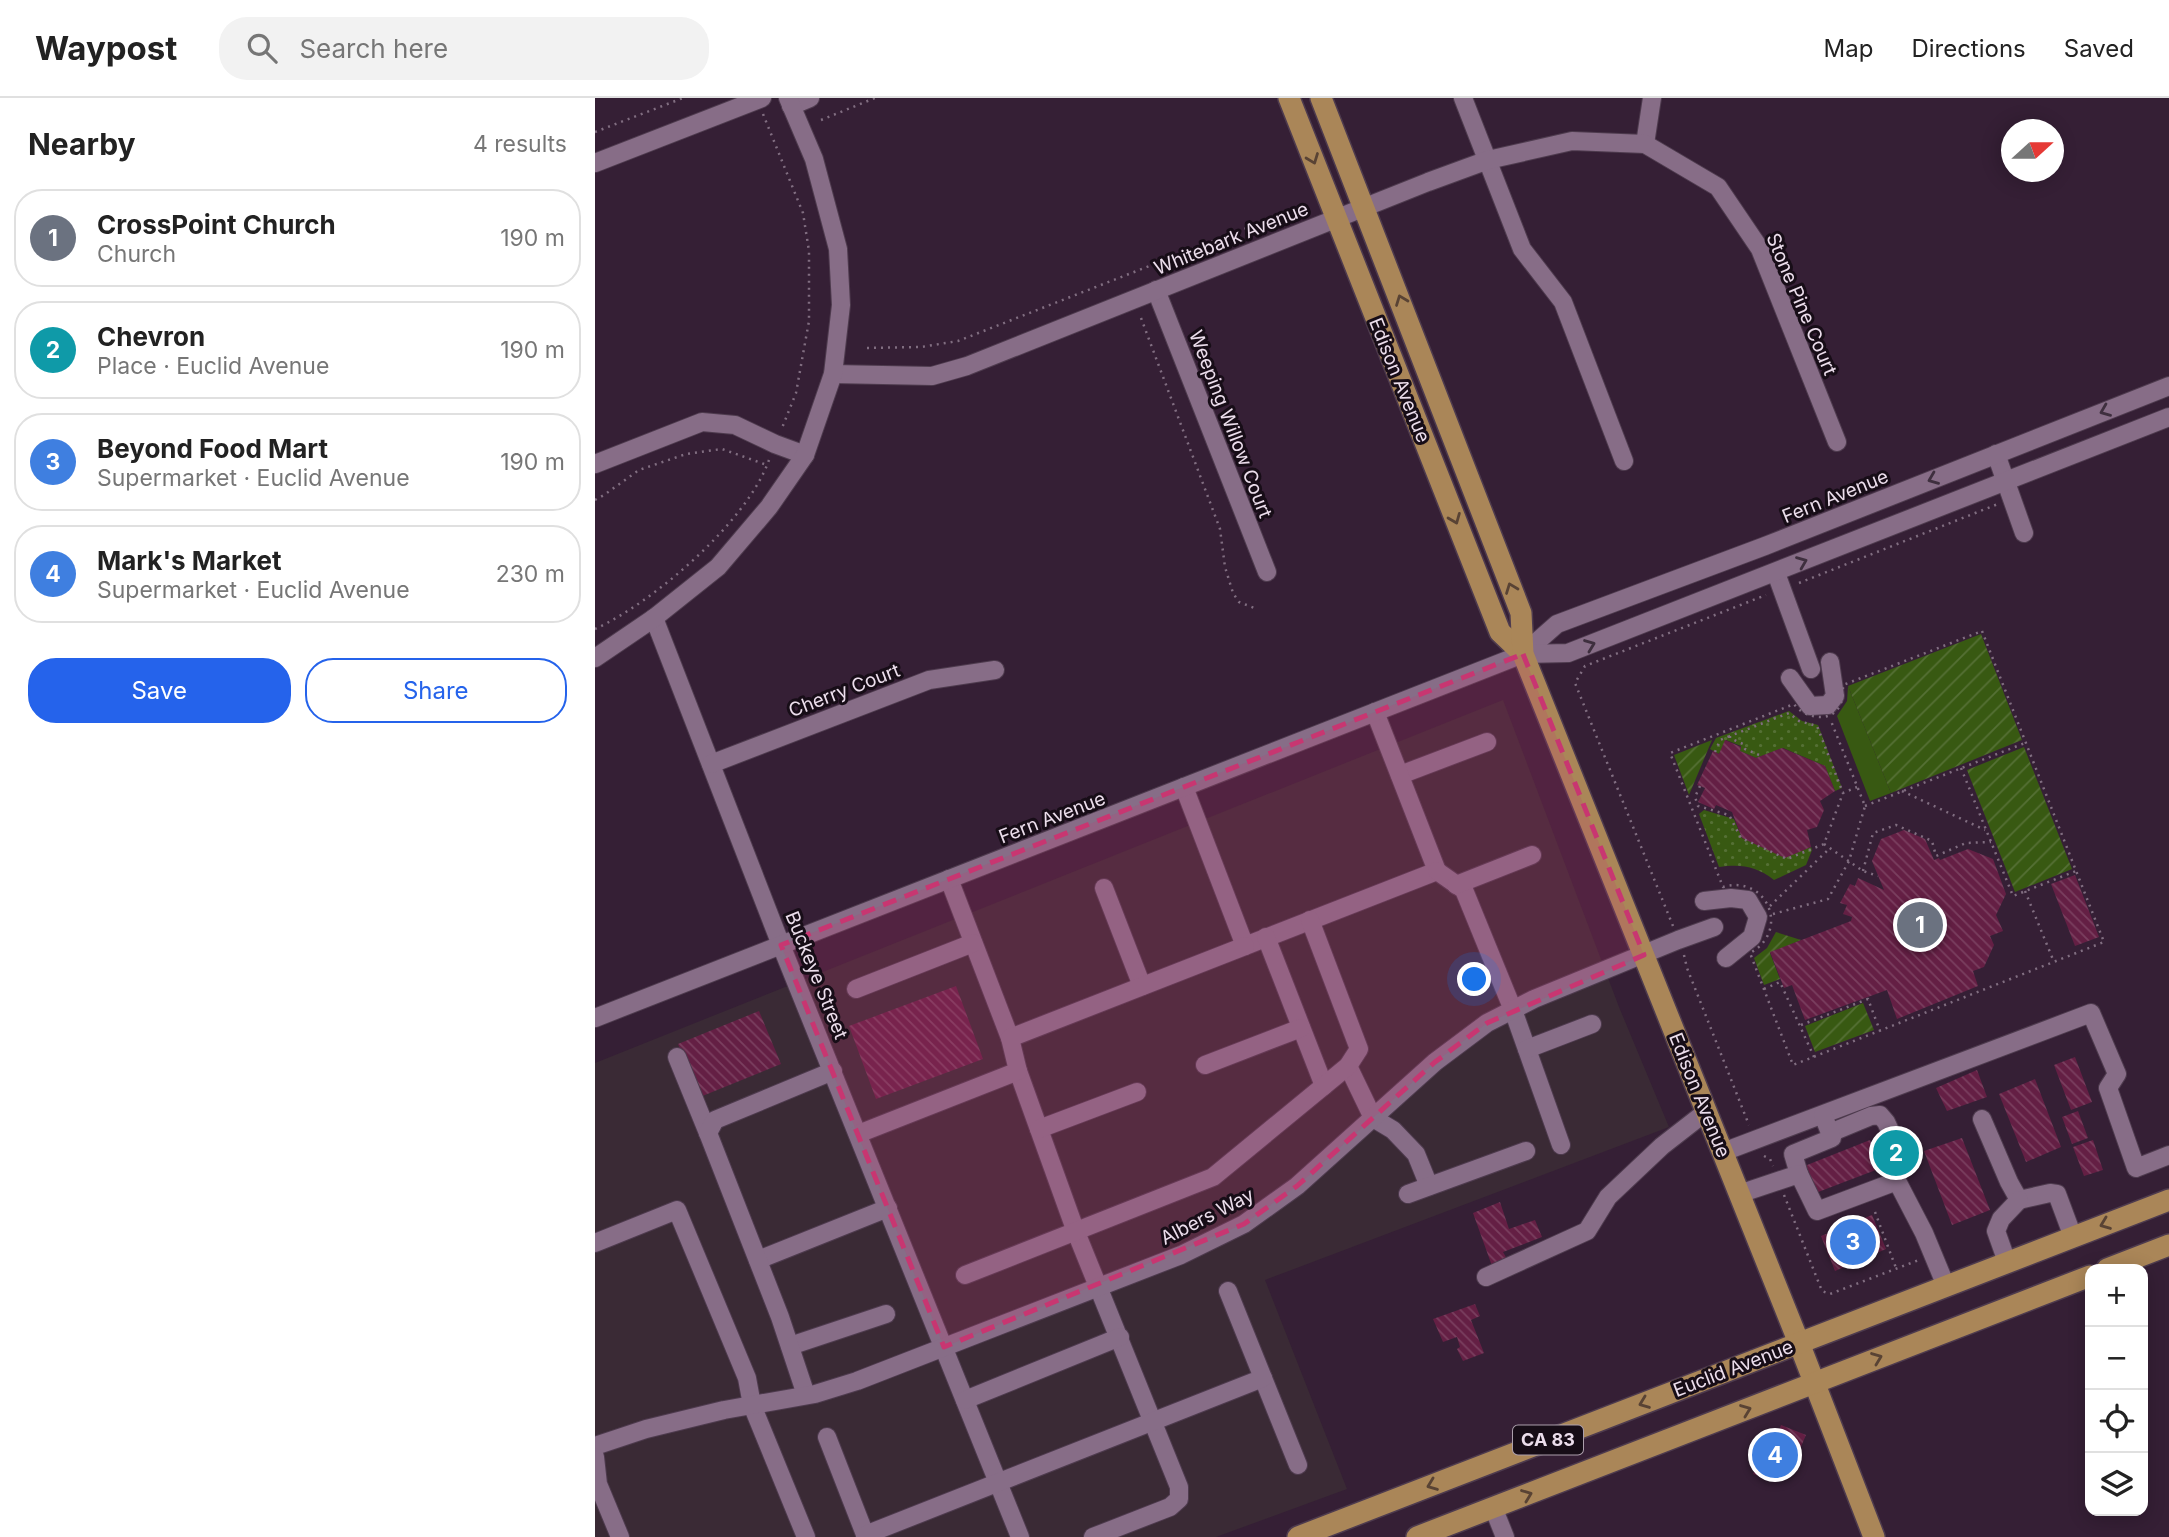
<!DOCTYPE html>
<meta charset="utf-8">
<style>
body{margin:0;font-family:Inter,sans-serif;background:#f2f2f2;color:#222}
.controls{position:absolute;right:21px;bottom:21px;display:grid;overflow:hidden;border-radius:14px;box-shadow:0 4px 18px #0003}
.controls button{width:63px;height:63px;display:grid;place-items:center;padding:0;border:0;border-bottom:2px solid #e0e0e0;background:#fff;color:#222;font:35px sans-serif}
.compass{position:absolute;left:1406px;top:21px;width:63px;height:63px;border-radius:50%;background:#fff;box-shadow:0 4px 18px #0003;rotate:69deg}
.you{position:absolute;left:880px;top:882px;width:24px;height:24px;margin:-18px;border:5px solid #fff;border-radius:50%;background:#1a73e8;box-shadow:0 0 0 10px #1a73e833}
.badge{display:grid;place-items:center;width:46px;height:46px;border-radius:50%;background:#2563eb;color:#fff;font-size:23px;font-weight:700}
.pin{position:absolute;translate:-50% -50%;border:4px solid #fff;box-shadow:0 2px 7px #0006}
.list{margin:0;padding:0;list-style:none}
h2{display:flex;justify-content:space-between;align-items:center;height:91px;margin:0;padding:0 28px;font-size:30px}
h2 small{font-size:23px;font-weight:400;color:#767676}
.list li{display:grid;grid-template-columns:46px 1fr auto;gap:21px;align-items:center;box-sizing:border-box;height:98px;margin:0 14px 14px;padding:0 14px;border:2px solid #e0e0e0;border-radius:28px}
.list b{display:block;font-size:26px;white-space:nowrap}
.list p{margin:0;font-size:23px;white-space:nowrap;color:#767676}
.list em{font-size:23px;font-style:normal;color:#767676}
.actions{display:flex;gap:14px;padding:21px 28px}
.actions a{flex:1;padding:16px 0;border:2px solid #2563eb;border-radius:28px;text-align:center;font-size:24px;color:#2563eb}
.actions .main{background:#2563eb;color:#fff}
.icon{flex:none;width:38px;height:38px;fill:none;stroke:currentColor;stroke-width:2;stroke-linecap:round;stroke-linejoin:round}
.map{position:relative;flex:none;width:1574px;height:1439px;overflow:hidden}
header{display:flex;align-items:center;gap:42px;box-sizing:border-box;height:98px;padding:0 35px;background:#fff;border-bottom:2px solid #e0e0e0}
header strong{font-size:33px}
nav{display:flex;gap:38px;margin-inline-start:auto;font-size:24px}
.search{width:490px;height:63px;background:#f2f2f2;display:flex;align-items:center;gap:18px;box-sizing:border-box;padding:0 24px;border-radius:28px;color:#767676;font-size:26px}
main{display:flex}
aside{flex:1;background:#fff}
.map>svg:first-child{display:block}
</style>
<header>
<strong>Waypost</strong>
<div class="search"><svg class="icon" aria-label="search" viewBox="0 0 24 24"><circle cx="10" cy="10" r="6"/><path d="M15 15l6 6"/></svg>Search here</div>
<nav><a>Map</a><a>Directions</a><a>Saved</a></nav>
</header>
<main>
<aside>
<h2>Nearby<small>4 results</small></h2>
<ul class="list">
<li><span class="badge" style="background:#6b7280">1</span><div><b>CrossPoint Church</b><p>Church</p></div><em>190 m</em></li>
<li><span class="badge" style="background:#0f9aa8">2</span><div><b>Chevron</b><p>Place · Euclid Avenue</p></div><em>190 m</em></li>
<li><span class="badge" style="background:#3f7fe0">3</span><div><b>Beyond Food Mart</b><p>Supermarket · Euclid Avenue</p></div><em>190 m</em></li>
<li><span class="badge" style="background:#3f7fe0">4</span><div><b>Mark's Market</b><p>Supermarket · Euclid Avenue</p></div><em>230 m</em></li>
</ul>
<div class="actions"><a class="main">Save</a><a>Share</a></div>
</aside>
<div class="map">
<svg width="1574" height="1439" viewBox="0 0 1574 1439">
<defs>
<pattern id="park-dots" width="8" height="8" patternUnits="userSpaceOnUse" patternTransform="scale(1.75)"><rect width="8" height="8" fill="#385912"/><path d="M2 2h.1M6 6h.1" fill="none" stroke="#557035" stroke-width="1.8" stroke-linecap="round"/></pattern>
<pattern id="garden-furrows" width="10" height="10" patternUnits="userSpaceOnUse" patternTransform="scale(1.75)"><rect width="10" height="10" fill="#385912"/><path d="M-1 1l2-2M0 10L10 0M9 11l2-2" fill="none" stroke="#557035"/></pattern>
<pattern id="building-back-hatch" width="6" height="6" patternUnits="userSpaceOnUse" patternTransform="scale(1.75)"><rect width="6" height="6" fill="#641f44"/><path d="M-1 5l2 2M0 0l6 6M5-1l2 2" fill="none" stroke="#7a3f5f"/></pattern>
</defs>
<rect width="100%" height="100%" fill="#351f35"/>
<path fill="#3a2a35" d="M908,602L1024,909L1074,1029L670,1182L752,1391L621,1439H0V965Z"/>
<path fill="#385912" d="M1253,588L1296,695L1275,703L1242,618L1252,603Z"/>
<g fill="url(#park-dots)">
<path d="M1194,613L1207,623L1223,627L1247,690L1240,693L1230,668L1188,650L1161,660L1145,653L1146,648L1131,642L1124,656L1115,651L1121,640Z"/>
<path d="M1109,712L1139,721L1147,740L1190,759L1216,749L1217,752L1211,767L1179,782C1161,768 1146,766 1124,769L1104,716Z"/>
</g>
<g fill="url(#garden-furrows)">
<path d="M1386,536L1427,642L1296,695L1253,588Z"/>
<path d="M1117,642L1094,697L1079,657Z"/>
<path d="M1429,649L1477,771L1420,794L1372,672Z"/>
<path d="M1181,834L1206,842L1175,855L1185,881L1169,887L1159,860L1172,850Z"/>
<path d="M1268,905L1279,932L1220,954L1210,928Z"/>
</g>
<g fill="url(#building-back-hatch)">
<path d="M1130,642L1146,649L1145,653L1161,660L1187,650L1230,668L1240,693L1225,703L1229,712L1222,729L1212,732L1216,749L1190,760L1147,740L1137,714L1121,707L1119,711L1103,704L1110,690L1102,687L1118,653L1124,656Z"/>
<path d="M1309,732L1330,741L1339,762L1344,760L1345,762L1373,751L1398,761L1411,796L1401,817L1408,833L1395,838L1399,847L1389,869L1378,873L1383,888L1302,921L1292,892L1210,922L1197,887L1189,890L1175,854L1256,823L1257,819L1248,816L1252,807L1245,805L1255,786L1260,788L1263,780L1289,792L1277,763L1286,741Z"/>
<path d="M1480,777L1504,839L1480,848L1456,786Z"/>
<path d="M361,888L388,961L281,1001L254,928Z"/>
<path d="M164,913L186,966L105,999L83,946Z"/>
<path d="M1480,959L1497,1004L1476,1012L1459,967Z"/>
<path d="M1382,972L1392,999L1352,1013L1341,990Z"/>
<path d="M1440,981L1466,1049L1431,1064L1404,996Z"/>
<path d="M1483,1013L1493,1040L1477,1046L1467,1019Z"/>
<path d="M1304,1034L1317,1067L1296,1073L1285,1043Z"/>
<path d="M1367,1040L1395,1112L1357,1127L1329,1053Z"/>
<path d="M1275,1042L1286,1070L1218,1096L1207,1069Z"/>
<path d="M1498,1042L1508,1072L1489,1078L1478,1049Z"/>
<path d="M905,1104L914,1131L940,1122L947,1139L908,1154L912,1161L897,1168L878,1115Z"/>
<path d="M1277,1117L1291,1151L1240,1173L1226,1138Z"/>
<path d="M880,1206L885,1218L876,1222L889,1255L868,1263L862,1251L865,1249L862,1239L848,1244L838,1221Z"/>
<path d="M1186,1327L1211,1337L1202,1358L1194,1355L1180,1384L1158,1376L1176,1339L1181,1340Z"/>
</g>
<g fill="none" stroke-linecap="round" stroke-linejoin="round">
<path stroke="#503c50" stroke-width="18" stroke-dasharray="18 9" stroke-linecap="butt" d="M1297,1037L1310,1070"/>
<g stroke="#4e3b4e" stroke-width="20">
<g id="minor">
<path d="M868,0L927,151L968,204L1029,363"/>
<path d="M196,8L215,0"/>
<path d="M1050,46L1057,0"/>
<path d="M0,65L167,0"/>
<path d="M561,192L672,474"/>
<path d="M238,276L337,278L372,268L833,84L893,62L977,43L1050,46L1123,89L1165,151L1242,344"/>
<path d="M1401,356L1429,435"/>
<path d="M0,366L107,324L140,327L180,346L210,357"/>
<path d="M1181,475L1216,571"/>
<path d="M59,520L186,847L425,1439"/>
<path d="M928,556L962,526L1170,448L1574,288"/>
<path d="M0,560L59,520L123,469L174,409L210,357L238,276L246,207L243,151L219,61L193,0"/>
<path d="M1195,580L1215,608L1233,607L1240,598L1235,564"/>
<path d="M116,666L334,582L400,572"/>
<path d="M805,677L892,644"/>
<path d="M589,689L650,848L842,773L780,614"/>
<path d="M842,773L869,792L918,912L966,1047"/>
<path d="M354,781L415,940"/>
<path d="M861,787L937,757"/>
<path d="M509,790L547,888"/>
<path d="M1109,803L1136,800L1153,802L1163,819L1157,839L1131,860"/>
<path d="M671,839L729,988"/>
<path d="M261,891L378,845"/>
<path d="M0,920L928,556L973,555L1574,319"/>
<path d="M932,951L997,926"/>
<path d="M82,959L113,1035"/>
<path d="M610,967L706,930"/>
<path d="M753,968L778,1020L798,1032L821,1056L834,1088"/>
<path d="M423,973L481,1134L584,1389V1401L575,1409L498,1439"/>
<path d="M1387,1021L1414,1084L1424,1102L1455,1095L1462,1096L1478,1139"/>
<path d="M444,1031L542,994"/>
<path d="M1235,1035L1276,1018L1285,1017L1291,1024L1297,1037"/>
<path d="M263,1036L423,973L415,940L650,848"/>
<path d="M1128,1054L1496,915L1522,976L1513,990L1541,1070L1574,1057"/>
<path d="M1204,1076L1198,1056L1237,1040L1228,1017"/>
<path d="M813,1096L931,1053"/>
<path d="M1144,1096L1204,1076L1222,1113L1302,1083L1329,1135L1351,1188"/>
<path d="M0,1145L82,1112L152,1280L157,1307L211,1439"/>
<path d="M163,1162L293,1110"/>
<path d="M1412,1164L1401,1133L1406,1121L1424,1102"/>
<path d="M370,1177L618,1079L753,968L764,951L715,822"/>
<path d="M891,1179L992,1133L1013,1099L1067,1048L1112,1013"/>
<path d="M195,1248L291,1216"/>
<path d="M668,1280L703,1367"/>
<path d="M211,1297L185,1219L113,1035L120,1022L238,973"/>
<path d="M370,1302L525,1239"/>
<path d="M232,1339L271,1439"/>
<path d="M0,1348L51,1331L129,1312L220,1296L262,1283L586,1157L649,1126L702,1088L840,964L892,925L939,901L1083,842L1119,829"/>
<path d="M0,1359L3,1386L25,1439"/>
<path d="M898,1409L910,1439"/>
<path d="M270,1437L668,1280L633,1193"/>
</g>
</g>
<g stroke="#4e3b4e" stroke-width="24">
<g id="major">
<path d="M694,0L905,534L928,556"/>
<path d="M726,0L926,515L928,556L1204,1245L1279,1439"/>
<path d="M1512,1171L1574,1147"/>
<path d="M703,1439L1574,1102"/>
<path d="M822,1439L1495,1178"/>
</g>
</g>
<g stroke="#816e81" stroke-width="2.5" stroke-dasharray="2 5" stroke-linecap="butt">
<path d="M168,16L208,115L214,153V223L201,295L187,330"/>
<path d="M226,22L280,0"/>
<path d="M0,34L88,0"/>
<path d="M546,220L625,431L630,469L638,495L644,504L662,511"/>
<path d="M272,250L326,249L363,243L710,107"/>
<path d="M0,402L9,397L44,372L91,356L127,351L172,367"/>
<path d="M1204,485L1403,406"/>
<path d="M0,531C59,504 152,424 174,362"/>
<path d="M1387,533L1509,844L1198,967L1155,855C1196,833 1172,776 1128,789L1075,655L1199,606C1208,619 1234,626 1244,609C1248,603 1248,594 1248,587Z"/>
<path d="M1120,654L1125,642L1135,638"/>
<path d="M1164,657L1150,651L1148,646L1135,640V638L1194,615L1204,623L1222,628L1248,695L1262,689"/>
<path d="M1366,670L1418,798L1481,773"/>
<path d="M1105,688L1100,699L1103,708L1134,717L1146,740L1192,761L1229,746L1248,695"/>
<path d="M1307,693L1390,732"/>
<path d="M1270,708L1430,645"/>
<path d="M1229,746L1268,773L1283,778"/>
<path d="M1268,773L1278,735L1301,727L1337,743L1341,758L1371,745L1396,744"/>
<path d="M1430,793L1459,864"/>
<path d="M1175,808L1235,750"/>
<path d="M1178,816L1233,801L1254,763L1270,708L1236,623"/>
<path d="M1078,828L980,585L990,568L1171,497"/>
<path d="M1089,857L1092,870L1154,1027"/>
<path d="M1169,891L1185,884L1219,959"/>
<path d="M1206,927L1273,901L1285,933"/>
<path d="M1169,1058L1175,1061L1178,1068"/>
<path d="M1189,1097L1227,1193L1235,1196L1324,1162"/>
<path d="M1280,1114L1301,1170"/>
</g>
<use href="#minor" stroke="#876d87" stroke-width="18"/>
<use href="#major" stroke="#aa8658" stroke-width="21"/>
</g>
<defs><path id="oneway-chevron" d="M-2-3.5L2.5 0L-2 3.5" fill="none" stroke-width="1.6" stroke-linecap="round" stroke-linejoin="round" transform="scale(1.75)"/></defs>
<g stroke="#594334">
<use href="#oneway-chevron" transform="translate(718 61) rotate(69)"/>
<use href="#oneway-chevron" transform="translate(806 202) rotate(-111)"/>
<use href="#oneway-chevron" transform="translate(860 421) rotate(68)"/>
<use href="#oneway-chevron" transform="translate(916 490) rotate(-111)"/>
<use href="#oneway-chevron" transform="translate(1510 1126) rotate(159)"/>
<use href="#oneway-chevron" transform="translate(1282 1260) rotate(-21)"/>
<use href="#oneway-chevron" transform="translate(1049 1305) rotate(159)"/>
<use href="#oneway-chevron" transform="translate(1151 1312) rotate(-21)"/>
<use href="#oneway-chevron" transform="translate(837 1387) rotate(159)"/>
<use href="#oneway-chevron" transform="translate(932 1397) rotate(-21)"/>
</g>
<g stroke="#3e2f3e">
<use href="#oneway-chevron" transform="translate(1510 313) rotate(158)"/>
<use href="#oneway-chevron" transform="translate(1338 381) rotate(158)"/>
<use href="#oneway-chevron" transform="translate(1207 464) rotate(-22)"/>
<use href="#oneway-chevron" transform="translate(995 547) rotate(-21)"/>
</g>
<path fill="#c83671" fill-opacity="0.2" stroke="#c83671" stroke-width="5" stroke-dasharray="14 9" stroke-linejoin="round" d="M928,556L1049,857L892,925L840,964L702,1088L649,1126L349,1249L186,847Z"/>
<g text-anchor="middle" stroke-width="6" stroke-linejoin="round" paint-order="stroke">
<rect fill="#170d17" stroke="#ac9fac" stroke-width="2" x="918" y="1327.5" width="70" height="29" rx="5"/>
<g font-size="18" font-weight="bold" fill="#ecdeec">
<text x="953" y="1348">CA 83</text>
</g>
<g font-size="19" fill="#ecdeec" stroke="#170d17">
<text transform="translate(636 140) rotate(-22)" y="7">Whitebark Avenue</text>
<text transform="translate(1207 206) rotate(67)" y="7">Stone Pine Court</text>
<text transform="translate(805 282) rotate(68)" y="7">Edison Avenue</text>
<text transform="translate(636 326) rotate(69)" y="7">Weeping Willow Court</text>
<text transform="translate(1240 398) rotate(-22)" y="7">Fern Avenue</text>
<text transform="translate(249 592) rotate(-21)" y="7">Cherry Court</text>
<text transform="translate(457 719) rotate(-21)" y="7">Fern Avenue</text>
<text transform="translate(222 877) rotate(68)" y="7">Buckeye Street</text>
<text transform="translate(1105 997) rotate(68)" y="7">Edison Avenue</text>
<text transform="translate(612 1118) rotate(-27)" y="7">Albers Way</text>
<text transform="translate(1138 1270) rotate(-21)" y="7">Euclid Avenue</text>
</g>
</g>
</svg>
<div class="controls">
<button>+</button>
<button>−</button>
<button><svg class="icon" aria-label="locate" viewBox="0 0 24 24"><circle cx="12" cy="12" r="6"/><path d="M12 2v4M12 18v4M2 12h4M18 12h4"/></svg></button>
<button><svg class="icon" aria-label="layers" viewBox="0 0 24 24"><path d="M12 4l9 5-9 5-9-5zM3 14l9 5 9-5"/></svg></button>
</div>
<svg class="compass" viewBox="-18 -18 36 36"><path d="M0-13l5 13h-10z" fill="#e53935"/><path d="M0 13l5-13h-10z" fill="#767676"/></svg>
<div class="you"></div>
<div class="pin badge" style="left:1325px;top:827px;background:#6b7280">1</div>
<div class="pin badge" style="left:1301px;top:1055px;background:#0f9aa8">2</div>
<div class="pin badge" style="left:1258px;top:1144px;background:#3f7fe0">3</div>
<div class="pin badge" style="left:1180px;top:1357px;background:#3f7fe0">4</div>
</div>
</main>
